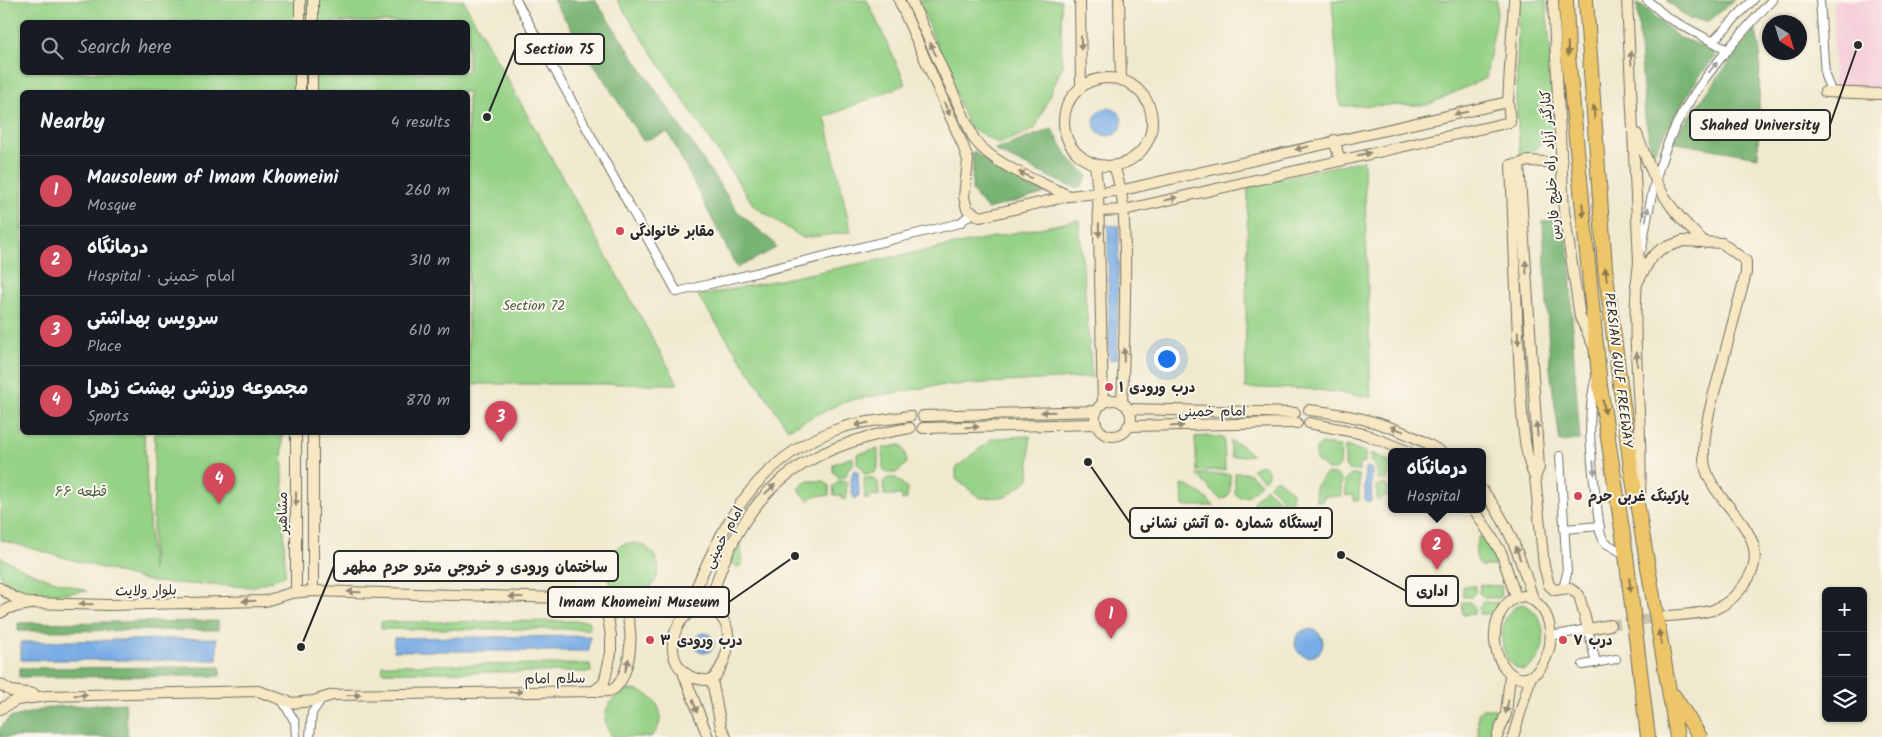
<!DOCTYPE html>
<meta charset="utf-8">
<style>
body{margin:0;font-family:Kalam,"Playpen Sans Arabic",sans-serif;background:#242831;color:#f1f3f6}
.controls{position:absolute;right:15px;bottom:15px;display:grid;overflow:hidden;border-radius:8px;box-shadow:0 1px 4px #0004}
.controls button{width:45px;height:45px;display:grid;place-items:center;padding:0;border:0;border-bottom:1px solid #363941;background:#171b24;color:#f1f3f6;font:25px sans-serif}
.compass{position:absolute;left:1762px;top:15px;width:45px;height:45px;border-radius:50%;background:#171b24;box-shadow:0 1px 4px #0004;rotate:142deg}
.you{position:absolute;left:1166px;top:358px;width:18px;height:18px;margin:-12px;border:4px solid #fff;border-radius:50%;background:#1a73e8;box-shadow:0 0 0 8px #1a73e833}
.badge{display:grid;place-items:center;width:32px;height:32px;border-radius:50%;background:#d1495b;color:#fff;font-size:16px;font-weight:700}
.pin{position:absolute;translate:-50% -41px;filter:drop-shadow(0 1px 2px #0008)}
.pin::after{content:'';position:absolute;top:26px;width:18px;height:15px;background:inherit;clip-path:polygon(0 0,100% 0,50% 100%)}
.popup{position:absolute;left:1388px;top:448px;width:98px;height:65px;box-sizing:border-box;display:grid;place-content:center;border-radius:8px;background:#171b24;filter:drop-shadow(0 1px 4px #0005);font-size:16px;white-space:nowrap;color:#9ea1a6}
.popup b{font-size:19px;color:#f1f3f6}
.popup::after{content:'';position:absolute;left:50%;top:100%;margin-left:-10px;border:10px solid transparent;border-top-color:#171b24}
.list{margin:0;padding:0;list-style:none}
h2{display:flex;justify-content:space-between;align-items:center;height:65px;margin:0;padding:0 20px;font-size:21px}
h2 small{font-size:16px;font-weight:400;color:#9ea1a6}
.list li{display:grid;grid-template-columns:32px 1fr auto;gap:15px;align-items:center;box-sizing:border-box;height:70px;padding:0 20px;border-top:1px solid #363941}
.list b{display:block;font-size:19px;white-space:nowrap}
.list p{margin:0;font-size:16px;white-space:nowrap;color:#9ea1a6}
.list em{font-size:16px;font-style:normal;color:#9ea1a6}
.icon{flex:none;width:28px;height:28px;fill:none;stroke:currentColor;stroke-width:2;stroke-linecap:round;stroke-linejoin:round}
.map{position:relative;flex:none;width:1882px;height:737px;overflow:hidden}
.search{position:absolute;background:#171b24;box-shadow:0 1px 4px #0004;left:20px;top:20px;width:450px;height:55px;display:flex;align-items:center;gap:12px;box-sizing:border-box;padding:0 18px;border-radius:8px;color:#9ea1a6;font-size:19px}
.panel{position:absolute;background:#171b24;box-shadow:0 1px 4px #0004;left:20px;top:90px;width:450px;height:345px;border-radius:8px}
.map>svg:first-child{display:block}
</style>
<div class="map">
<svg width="1882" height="737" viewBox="0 0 1882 737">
<rect width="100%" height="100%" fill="#fbf7ec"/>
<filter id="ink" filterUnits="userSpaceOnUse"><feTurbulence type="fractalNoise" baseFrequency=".02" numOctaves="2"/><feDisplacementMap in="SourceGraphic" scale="10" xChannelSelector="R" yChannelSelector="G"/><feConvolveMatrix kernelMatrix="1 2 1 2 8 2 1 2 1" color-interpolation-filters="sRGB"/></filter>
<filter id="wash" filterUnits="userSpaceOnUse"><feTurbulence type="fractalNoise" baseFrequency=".0096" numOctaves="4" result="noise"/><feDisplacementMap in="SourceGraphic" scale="20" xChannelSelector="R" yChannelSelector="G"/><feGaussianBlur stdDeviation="1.12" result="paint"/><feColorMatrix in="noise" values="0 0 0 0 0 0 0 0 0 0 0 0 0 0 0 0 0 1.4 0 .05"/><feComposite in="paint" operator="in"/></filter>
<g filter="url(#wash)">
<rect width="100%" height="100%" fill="#f0e9ce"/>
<path fill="#f5cfda" d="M1833,0H1882V89H1834Z"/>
<g fill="#95d286" stroke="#607e58" fill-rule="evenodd">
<path d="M0,0H463L678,384H468V92H22V432L144,433L152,572L155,433H282L285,576L252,587L152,582L1,540ZM22,22H468V72H22Z"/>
<path d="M617,0H867L906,84L825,117L851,232L803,238L754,206Z"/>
<path d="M919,0H1061L1062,67L1035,129L999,144L968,126Z"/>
<path d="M1332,0H1497V15L1486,78L1427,105L1340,106Z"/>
<path d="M1519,0H1546L1556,121L1535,151L1520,155L1516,99Z"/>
<path d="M1364,160L1371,397L1312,389L1245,388L1248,185Z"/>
<path d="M1079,220L1092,377L934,386L845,401L788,429L698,296Z"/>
<path d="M1030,436L1029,479L1006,497L980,498L956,479V468L993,438Z"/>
<path d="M1210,436L1224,438L1225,470L1197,471L1195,437Z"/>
<path d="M1230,441L1241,445L1252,455L1231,457Z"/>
<path d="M1320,444L1341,446L1340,466L1336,470H1327L1316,460V449Z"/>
<path d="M901,445L905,452L907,463L896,473H887L883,468V448Z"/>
<path d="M1345,446L1365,452V462L1360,465L1359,471L1349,470L1345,466Z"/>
<path d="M878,449V468L874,473L864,474L862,467L857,464V454Z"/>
<path d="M1371,453L1391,462V474L1385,480H1377V469L1370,461Z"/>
<path d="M853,457V465L848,468L846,477H838L833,472V464Z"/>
<path d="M1263,464L1268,470V475L1264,480L1252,469Z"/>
<path d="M1235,473H1249L1261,483L1249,496L1240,497L1235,494Z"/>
<path d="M1196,474H1230V493L1225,498L1220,499Z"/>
<path d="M1326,474L1337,475L1341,481V496H1324L1323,501H1316L1315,486Z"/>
<path d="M1350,475H1359V500H1354L1353,495L1346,496L1345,480Z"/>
<path d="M864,478H873L878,482L879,495L870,496L869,499H865Z"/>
<path d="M887,478H896L907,488V499L902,500V495H884L883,482Z"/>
<path d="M1276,478L1292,492V509H1282L1281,497L1269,485Z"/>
<path d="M806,481H824L829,486V495L814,496L809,501L798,489Z"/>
<path d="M838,481H847L846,499H841V495H834L833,486Z"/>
<path d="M1182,483L1203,495L1214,506H1183Z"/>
<path d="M1377,485H1386L1391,490V496H1382L1381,500H1377Z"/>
<path d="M1266,488L1278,499V514L1253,515L1254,501Z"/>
<path d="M1485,536L1490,540L1498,560L1494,566H1481C1475,560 1474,544 1479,537Z"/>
<path d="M739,541L741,542L742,565L737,567L730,561Z"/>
<circle cx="632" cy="569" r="26"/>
<path d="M0,557L34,574L87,591C58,594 20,601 0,575Z"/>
<path d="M1480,585L1502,586L1500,598H1484L1479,593Z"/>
<path d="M1463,586H1475V593L1471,597H1463Z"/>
<path d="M1462,602H1470L1475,607L1474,614L1463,615Z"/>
<path d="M1484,602L1498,603L1494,614H1479V607Z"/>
<path d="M1522,604C1550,612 1551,661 1523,670C1495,664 1495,611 1522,604Z"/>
<path d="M589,621L590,629H381V622Z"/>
<path d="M590,664L591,672H383L382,665Z"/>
<path d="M626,690C653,688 673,715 651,737H613C598,720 606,699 626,690Z"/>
<path d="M1482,709H1495L1499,714L1490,737L1478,736V714Z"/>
</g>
<g fill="#78b473" stroke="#52704f">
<path d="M553,0H595L738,212L773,242L776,248L737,268L668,132L643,141Z"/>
<path d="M1666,0H1734L1709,21L1689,19Z"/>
<path d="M1637,4L1645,8L1678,37L1713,50L1715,56L1692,87L1652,155L1645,116Z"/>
<path d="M1755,27L1760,51L1758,157L1671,142Z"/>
<path d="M1052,129L1069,158L1088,176L1080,188L1066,185L994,150Z"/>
<path d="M973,151L993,166L1050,192L987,209L972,191Z"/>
<path d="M1554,219L1563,223L1570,258L1573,346L1580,440L1560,442L1550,369L1543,222Z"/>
<path d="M218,621V630L18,631V623Z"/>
<path d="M220,667V676L19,677L20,668Z"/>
<path d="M125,703L128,737H0V728L9,718L53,707Z"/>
</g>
<g fill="#78ace5" stroke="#526c88">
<circle cx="1108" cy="122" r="14"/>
<path d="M1108,225L1119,226L1117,359L1109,360Z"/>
<path d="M1368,467L1372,469L1371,501L1369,502L1365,500V469Z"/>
<path d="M854,470L858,472L859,495L855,499C850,493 850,476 854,470Z"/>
<circle cx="1309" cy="643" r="14"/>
<circle cx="704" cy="643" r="10"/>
<path d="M590,636L589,651H394V638Z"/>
<path d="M217,638V660H21V642Z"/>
</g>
</g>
<g filter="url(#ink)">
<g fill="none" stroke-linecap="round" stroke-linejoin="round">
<path stroke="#c9c3ad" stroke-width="10" stroke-dasharray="10 5" stroke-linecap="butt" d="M1610,625L1663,617"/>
<g stroke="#706e64" stroke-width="10">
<g id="street">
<path d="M516,0L677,292L960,223L972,213"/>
<path d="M1647,0L1668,18L1728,50"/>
<path d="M1820,0L1825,76L1832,93"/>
<path d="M1713,41L1753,0"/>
<path d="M1642,248C1649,205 1657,162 1677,123C1701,77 1737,38 1772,0"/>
<path d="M1596,377C1583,424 1595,484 1600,532L1604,542L1626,555"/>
<path d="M1560,456L1567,573L1563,589"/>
<path d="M1564,529L1600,526"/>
<path d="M1551,636L1588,629L1596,663"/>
<path d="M1583,665L1616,659"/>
<path d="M282,700L295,722L296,737"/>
<path d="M310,737L312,713L322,698"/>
</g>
</g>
<g stroke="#706e64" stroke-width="12">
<g id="secondary">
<path d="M899,0L962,143L968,160L964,197L967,209L980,217L1069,196L1123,190L1508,102"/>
<path d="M911,0L974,139C994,166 1039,181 1069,196"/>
<path d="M1080,0L1081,87"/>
<path d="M1119,0L1121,79"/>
<path d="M1553,0L1564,211L1580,317L1594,347"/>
<path d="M1627,0L1639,262C1629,339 1644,417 1640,494"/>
<path d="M300,22V0"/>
<path d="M313,22V0"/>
<circle cx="1108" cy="122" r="44"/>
<path d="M300,92V72"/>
<path d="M312,92V72"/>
<path d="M1825,92L1882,94"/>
<path d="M1637,134C1655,183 1665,208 1706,243"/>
<path d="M1334,140L1340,160"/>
<path d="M1095,164L1098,193L1103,404"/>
<path d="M1519,164L1528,161L1562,163"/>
<path d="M1114,166C1125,197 1124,220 1125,253C1126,303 1124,353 1122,403"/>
<path d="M1098,211L1124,210L1510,122L1508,102L1514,0"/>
<path d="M1636,285L1651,258L1661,249L1683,241L1722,243L1746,261V273C1738,305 1729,336 1721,368C1713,397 1703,428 1704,458C1705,504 1783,533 1744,585C1722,615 1702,613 1667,616"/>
<circle cx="1113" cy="418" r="18"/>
<path d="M1128,409L1295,413"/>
<path d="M1309,410C1357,415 1399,426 1440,451"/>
<path d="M923,416L1097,411"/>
<path d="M1309,423L1364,434L1407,451"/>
<path d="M1128,426L1297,423"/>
<path d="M923,428L1096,424"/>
<path d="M296,432V592"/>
<path d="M1535,477L1539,468L1519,164L1511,165C1514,235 1516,305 1520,375C1521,401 1523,456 1535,477L1544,566L1549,585L1554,590L1569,588L1579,595L1588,629L1610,625"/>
<path d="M1482,490C1509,522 1521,560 1533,599"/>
<path d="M1474,509L1501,552L1516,597"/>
<path d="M0,588L13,597L28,603L110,605L265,601L291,593L313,591L596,599L608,618L611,636V653L604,683L594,691L333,695L313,701L292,703L258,691L47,696L17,700L0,709"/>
<path d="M313,591V432"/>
<path d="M1524,596C1551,605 1556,637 1545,660C1521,707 1479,653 1501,612C1507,602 1513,597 1524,596Z"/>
<path d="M698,608C739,609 733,657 712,680C665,684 660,624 698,608Z"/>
<path d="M709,608C737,496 797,446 910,428"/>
<path d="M0,613L9,608L30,604"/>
<path d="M685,613C720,533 747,464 835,430C859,421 885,420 910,416"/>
<path d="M684,675L708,737"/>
<path d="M712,680L721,727L726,737"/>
<path d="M0,684L11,691L34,694"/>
<path d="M594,691C601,691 611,693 616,687C632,671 637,618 619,603C612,598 604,599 596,599"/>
<path d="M1497,737L1506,714L1510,675"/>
<path d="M1513,737L1531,676"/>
</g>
</g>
<g stroke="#706e64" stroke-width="16">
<g id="highway">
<path d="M1566,0L1568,56L1600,386L1626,555L1648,737"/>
<path d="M1586,0L1605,268L1631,468L1677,737"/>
<path d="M1674,696L1700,737"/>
</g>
</g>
<use href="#street" stroke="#fff" stroke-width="8"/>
<use href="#secondary" stroke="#f7e8c3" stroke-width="10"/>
<use href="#highway" stroke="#ecc669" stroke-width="14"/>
</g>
<defs><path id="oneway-solid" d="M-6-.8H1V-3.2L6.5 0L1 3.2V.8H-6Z" transform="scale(1.25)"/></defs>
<g fill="#918a77">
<use href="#oneway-solid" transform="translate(1081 43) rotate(90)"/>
<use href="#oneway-solid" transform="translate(933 49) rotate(-114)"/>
<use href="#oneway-solid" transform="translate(1631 58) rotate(-93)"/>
<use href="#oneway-solid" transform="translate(947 109) rotate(66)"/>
<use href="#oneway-solid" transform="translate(1461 113) rotate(168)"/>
<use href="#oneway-solid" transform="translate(1302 148) rotate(167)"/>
<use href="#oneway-solid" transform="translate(1364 154) rotate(-13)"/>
<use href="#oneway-solid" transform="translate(1025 175) rotate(-153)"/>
<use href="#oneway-solid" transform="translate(1171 199) rotate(-13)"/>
<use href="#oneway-solid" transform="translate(1099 230) rotate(89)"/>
<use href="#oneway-solid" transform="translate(1526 267) rotate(-94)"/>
<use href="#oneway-solid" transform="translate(1518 338) rotate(88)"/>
<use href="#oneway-solid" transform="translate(1124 355) rotate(-88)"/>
<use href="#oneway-solid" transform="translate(1637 359) rotate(-91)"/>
<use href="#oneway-solid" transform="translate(1048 412) rotate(178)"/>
<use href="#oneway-solid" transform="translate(862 424) rotate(168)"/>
<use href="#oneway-solid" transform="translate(1177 426) rotate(-1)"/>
<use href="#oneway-solid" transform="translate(972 427) rotate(-1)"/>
<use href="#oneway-solid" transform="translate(1397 429) rotate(-159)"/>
<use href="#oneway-solid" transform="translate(1537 429) rotate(-94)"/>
<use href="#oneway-solid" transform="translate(770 489) rotate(-43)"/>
<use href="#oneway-solid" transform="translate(296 499) rotate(90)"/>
<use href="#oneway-solid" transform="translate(1518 553) rotate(-109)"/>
<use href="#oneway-solid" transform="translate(354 592) rotate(-178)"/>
<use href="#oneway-solid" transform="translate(516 597) rotate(-178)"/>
<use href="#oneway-solid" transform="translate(249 601) rotate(179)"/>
<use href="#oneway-solid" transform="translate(86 604) rotate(-179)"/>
<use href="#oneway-solid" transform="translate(627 665) rotate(-74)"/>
<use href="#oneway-solid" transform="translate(516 692) rotate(-1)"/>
<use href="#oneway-solid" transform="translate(81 695) rotate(-2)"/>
<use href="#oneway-solid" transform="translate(354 695) rotate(-1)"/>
<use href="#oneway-solid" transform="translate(695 706) rotate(70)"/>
<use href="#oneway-solid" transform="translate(1507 707) rotate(102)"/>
</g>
<g fill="#8c784a">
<use href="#oneway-solid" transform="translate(1568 49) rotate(87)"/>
<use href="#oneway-solid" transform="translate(1594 112) rotate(-94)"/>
<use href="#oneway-solid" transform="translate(1583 210) rotate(84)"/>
<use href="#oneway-solid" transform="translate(1606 274) rotate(-97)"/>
<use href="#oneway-solid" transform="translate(1604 407) rotate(81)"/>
<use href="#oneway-solid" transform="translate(1630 585) rotate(83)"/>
<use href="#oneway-solid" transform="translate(1660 637) rotate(-100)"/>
</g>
<g fill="#a0a0a0">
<use href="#oneway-solid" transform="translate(1713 67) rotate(-52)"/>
<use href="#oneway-solid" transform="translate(1647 214) rotate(-79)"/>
<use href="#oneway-solid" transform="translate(1594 468) rotate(85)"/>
</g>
</g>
<g fill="#d1495b" stroke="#fbf7ec" stroke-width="2">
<circle cx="620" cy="231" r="5"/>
<circle cx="1109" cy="387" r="5"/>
<circle cx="1578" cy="496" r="5"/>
<circle cx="650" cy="640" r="5"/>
<circle cx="1563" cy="640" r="5"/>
</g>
<g text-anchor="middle" stroke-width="4" stroke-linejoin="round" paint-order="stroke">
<g font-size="14" fill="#2b2b2b" stroke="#fbf7ec">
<text transform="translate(1550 165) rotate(-94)" y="5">کنارگذر آزاد راه خلیج فارس</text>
<text transform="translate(1619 370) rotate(83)" y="5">PERSIAN GULF FREEWAY</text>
<text transform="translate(1212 411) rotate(-1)" y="5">امام خمینی</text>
<text transform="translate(282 513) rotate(-90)" y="5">مشاهیر</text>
<text transform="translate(723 537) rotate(-62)" y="5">امام خمینی</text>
<text transform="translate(146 590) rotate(-1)" y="5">بلوار ولایت</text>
<text transform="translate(555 678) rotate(-1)" y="5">سلام امام</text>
</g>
<g font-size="14" font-weight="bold" fill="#2b2b2b" stroke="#fbf7ec" text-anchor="start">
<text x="630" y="236">مقابر خانوادگی</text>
<text x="1119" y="392">درب ورودی ۱</text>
<text x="1588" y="501">پارکینگ غربی حرم</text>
<text x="660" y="645">درب ورودی ۳</text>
<text x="1573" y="645">درب ۷</text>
</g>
<g font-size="14" fill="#4b5d46" stroke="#fbf7ec">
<text x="534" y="310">Section 72</text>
<text x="81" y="496">قطعه ۶۶</text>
</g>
</g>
<path fill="none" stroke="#2b2b2b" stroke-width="2" d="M487 117L515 49M1858 45L1830 125M1088 462L1130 523M301 647L334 566M1341 555L1406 591M795 556L729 602"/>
<g fill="#2b2b2b" stroke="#fbf7ec" stroke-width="2">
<circle cx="487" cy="117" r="5"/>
<circle cx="1858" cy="45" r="5"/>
<circle cx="1088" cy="462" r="5"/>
<circle cx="301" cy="647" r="5"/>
<circle cx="1341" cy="555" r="5"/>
<circle cx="795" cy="556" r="5"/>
</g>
<g fill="#fbf7ec" stroke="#2b2b2b" stroke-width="2">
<rect x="515" y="34" width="89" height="30" rx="5"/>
<rect x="1690" y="110" width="140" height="30" rx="5"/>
<rect x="1130" y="508" width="202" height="30" rx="5"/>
<rect x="334" y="551" width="284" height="30" rx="5"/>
<rect x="1406" y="576" width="52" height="30" rx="5"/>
<rect x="548" y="587" width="181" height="30" rx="5"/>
</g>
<g font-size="15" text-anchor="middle" font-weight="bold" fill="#2b2b2b">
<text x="559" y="54">Section 75</text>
<text x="1760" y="130">Shahed University</text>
<text x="1231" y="528">ایستگاه شماره ۵۰ آتش نشانی</text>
<text x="476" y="572">ساختمان ورودی و خروجی مترو حرم مطهر</text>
<text x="1432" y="596">اداری</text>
<text x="639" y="607">Imam Khomeini Museum</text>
</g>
</svg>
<div class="controls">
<button>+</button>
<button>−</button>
<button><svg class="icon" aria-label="layers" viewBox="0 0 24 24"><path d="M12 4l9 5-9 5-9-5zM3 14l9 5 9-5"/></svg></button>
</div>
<svg class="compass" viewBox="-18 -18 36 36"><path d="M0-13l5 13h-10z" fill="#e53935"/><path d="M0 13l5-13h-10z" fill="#9ea1a6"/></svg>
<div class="you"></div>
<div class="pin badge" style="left:1111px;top:639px">1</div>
<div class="pin badge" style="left:1437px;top:570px">2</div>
<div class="popup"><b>درمانگاه</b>Hospital</div>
<div class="pin badge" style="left:501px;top:442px">3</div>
<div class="pin badge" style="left:219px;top:504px">4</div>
<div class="search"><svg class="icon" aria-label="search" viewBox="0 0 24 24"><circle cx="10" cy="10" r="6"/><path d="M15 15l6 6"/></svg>Search here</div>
<section class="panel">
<h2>Nearby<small>4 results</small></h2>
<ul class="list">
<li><span class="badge">1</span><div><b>Mausoleum of Imam Khomeini</b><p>Mosque</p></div><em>260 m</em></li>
<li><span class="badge">2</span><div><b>درمانگاه</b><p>Hospital · امام خمینی</p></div><em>310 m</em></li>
<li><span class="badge">3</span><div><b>سرویس بهداشتی</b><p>Place</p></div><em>610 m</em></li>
<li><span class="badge">4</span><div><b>مجموعه ورزشی بهشت زهرا</b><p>Sports</p></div><em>870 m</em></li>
</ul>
</section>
</div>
